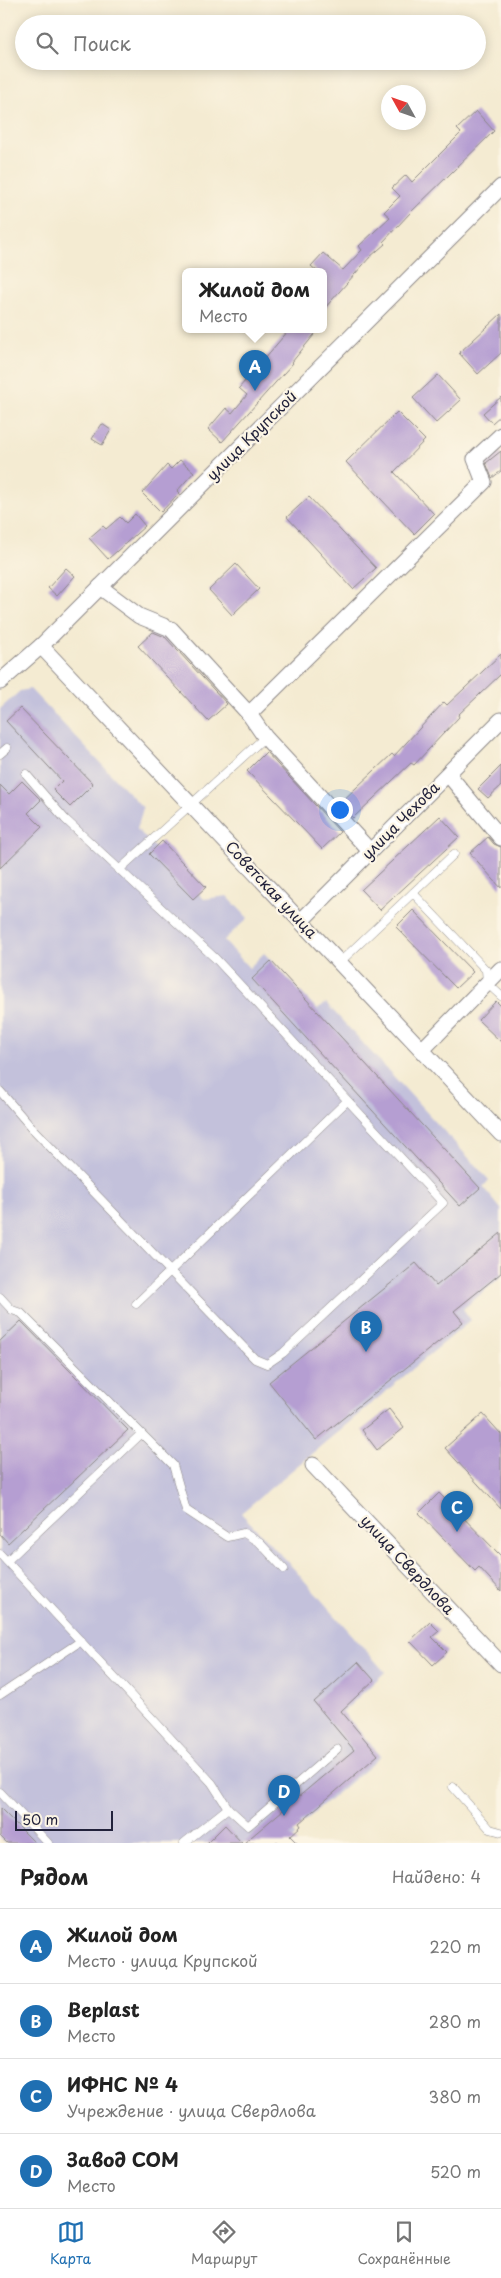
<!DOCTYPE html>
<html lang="ru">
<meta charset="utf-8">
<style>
body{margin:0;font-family:"Playpen Sans",sans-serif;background:#f2f2f2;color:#222}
.compass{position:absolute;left:381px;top:85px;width:45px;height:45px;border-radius:50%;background:#fff;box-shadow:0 2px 12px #0003;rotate:310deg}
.scale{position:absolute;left:15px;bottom:12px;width:98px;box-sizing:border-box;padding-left:5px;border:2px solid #22223b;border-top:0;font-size:14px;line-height:18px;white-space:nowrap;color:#22223b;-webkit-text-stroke:4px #fcf5e5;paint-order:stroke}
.you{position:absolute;left:339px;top:809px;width:18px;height:18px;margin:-12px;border:4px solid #fff;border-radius:50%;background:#1a73e8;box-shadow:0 0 0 8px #1a73e833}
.badge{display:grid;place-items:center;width:32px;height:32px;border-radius:50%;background:#1f6fb2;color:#fff;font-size:16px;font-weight:700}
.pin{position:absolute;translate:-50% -41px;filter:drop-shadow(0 1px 2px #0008)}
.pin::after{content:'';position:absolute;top:26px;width:18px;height:15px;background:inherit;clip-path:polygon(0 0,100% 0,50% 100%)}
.popup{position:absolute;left:182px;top:268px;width:145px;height:65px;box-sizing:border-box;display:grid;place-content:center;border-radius:8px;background:#fff;filter:drop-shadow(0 1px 4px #0005);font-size:16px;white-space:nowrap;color:#767676}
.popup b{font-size:19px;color:#222}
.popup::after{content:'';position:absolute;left:50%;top:100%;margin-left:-10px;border:10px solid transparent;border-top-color:#fff}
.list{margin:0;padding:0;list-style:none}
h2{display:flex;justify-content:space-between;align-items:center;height:65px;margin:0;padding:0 20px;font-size:21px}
h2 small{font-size:16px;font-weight:400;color:#767676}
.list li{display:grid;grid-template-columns:32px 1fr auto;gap:15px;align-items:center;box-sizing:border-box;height:75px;padding:0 20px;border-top:1px solid #e0e0e0}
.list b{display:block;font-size:19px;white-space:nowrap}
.list p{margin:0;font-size:16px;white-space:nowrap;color:#767676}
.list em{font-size:16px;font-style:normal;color:#767676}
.icon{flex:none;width:28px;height:28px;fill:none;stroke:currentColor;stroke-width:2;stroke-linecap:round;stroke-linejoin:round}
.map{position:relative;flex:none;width:501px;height:1843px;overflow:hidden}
.search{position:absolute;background:#fff;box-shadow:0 2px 12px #0003;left:15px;right:15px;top:15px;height:55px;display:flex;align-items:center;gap:12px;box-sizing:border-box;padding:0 18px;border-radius:28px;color:#767676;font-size:19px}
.sheet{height:365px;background:#fff}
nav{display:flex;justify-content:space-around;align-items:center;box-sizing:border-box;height:70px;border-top:1px solid #e0e0e0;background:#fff;font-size:14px;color:#767676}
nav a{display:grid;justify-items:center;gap:2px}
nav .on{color:#1f6fb2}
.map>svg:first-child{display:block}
</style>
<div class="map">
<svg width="501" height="1843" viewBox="0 0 501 1843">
<rect width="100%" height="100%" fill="#fcf5e5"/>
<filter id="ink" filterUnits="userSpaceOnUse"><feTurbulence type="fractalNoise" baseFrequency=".02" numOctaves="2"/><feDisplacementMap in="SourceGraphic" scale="10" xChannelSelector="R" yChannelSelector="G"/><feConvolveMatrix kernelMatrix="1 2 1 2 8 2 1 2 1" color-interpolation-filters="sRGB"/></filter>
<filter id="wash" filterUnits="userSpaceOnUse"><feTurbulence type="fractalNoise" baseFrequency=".0096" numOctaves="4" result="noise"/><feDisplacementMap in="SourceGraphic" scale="20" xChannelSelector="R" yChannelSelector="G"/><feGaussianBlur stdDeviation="1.12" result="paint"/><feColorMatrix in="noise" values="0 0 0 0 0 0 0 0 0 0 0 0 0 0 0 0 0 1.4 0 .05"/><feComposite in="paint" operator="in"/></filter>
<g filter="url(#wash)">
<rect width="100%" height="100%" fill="#f4ebd2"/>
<path fill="#c3c1db" d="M30,689L143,808L137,829L204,899L227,896L248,918L224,940L249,968L264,953L317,1009L326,1003L489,1180L483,1187L501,1209V1277L463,1309L471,1320L241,1513L295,1570L385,1672L343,1712L381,1756L293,1831L295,1836L288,1843H6L0,1837V709L20,691Z"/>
<g id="blocks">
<g fill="#b59ed2">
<path d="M476,111L494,131L410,213L383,242L385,244L370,257L324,309V272H318L311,266L323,253L343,270L362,250L359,246L390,217L384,212L400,196L392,188L406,175L412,182L461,133L457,129Z"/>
<path d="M501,314V353L478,374L459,353Z"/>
<path d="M289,330H318L292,362L293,363L222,442L208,429L226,408L232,413L247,395L239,388Z"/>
<path d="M438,375L461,400L436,423L413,398Z"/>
<path d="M501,397V415L492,423L483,413Z"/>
<path d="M397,412L425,440L394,472L434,514L414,534L346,462Z"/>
<path d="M102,424L111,430L102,445L92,439Z"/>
<path d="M501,451V471L492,478L486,463Z"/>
<path d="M180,460L194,472L177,491L179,493L161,512L142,493L167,465L171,469Z"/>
<path d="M309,497L376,568L353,589L287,517Z"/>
<path d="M135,514L145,526L108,559L89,538L103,526L106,529L120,517L126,523Z"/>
<path d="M236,564L259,589L232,615L209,590Z"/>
<path d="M66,568L75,576L57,596L48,588Z"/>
<path d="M153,632L165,637L227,704L208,721L138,646Z"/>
<path d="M501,654V674L458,715L459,717L414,765L411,763L353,818L339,804L392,754L394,756L444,702L447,705Z"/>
<path d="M20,708L93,784L70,807L53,790L62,781L6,721Z"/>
<path d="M266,752L340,832L322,849L247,771Z"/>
<path d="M501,766V786L488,798L478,789Z"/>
<path d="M22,781L41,800L28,813L42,827L0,868V785L9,794Z"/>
<path d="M440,816L459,837L380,910L361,890Z"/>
<path d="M488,837L494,844L501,847V888L470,853Z"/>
<path d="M162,841L206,887L193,899L149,854Z"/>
<path d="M413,910L473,972L456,988L396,927Z"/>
<path d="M271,961L480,1188L460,1206L252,979Z"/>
<path d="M496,1001L501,1006V1042L478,1020Z"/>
<path d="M501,1233V1273L454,1311L463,1322L316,1440L269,1382L416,1263L436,1286Z"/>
<path d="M21,1321L128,1430L8,1543L0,1534V1341Z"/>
<path d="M389,1409L404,1428L377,1450L362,1430Z"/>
<path d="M483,1414L501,1434V1509L445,1448Z"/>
<path d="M439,1493L501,1556V1591L479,1567L475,1571L419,1513Z"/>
<path d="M430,1622L439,1631L432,1637L447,1652L433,1665L410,1641Z"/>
<path d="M358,1662L374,1680L341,1711L378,1755L299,1823L301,1826L290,1836L297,1843H244L354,1750L314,1702Z"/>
<path d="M0,1808L35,1843H7L0,1836Z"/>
<path d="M225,1825L242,1843H207Z"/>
</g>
</g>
</g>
<g filter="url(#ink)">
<use href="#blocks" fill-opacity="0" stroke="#8b8686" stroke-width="1"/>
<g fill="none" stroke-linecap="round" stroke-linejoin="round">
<g stroke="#8b8686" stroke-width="9">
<g id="service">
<path d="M0,754L7,748"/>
<path d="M119,870L265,737"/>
<path d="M413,893L486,970L487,983L501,996"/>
<path d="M340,962L454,854"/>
<path d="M0,1091L30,1126L255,1359L267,1364L283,1353L443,1203L216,959L65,819L26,774"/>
<path d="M0,1297L12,1310L21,1313L173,1465L186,1510L227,1537L244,1533L260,1543L284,1569"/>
<path d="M136,1304L347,1101"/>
<path d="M0,1554L212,1783L228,1808"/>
<path d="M7,1561L141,1434"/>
<path d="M0,1695L81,1641"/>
<path d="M453,1787L490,1829L501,1832"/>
<path d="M0,1792L48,1843"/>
<path d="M184,1843L228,1808L248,1826L337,1749"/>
</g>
</g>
<g stroke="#8b8686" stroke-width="17">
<g id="minor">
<path d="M100,587L139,616L171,629L249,714L265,737L370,851"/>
<path d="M41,646L501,1134"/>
<path d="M0,682L41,646L501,187"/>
<path d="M249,714L484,482L475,459L501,435"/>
<path d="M448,774L501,838"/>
<path d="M301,921L501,720"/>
<path d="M422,1050L501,969"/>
<path d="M313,1465L501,1664"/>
</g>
</g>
<use href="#service" stroke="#fff" stroke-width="8"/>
<use href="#minor" stroke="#fff" stroke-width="15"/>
</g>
</g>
<g text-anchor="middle" stroke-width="4.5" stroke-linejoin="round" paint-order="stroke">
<g font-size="15" fill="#22223b" stroke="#fcf5e5">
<text transform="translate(252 436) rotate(-45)" y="5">улица Крупской</text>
<text transform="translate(401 821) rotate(-45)" y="5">улица Чехова</text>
<text transform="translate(271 890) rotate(47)" y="5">Советская улица</text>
<text transform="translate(407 1565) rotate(47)" y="5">улица Свердлова</text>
</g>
</g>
</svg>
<svg class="compass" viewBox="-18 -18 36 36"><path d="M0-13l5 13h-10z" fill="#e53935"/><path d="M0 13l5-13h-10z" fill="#767676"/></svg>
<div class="scale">50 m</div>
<div class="you"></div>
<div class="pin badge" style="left:255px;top:391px">A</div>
<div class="popup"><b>Жилой дом</b>Место</div>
<div class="pin badge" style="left:366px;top:1352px">B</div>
<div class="pin badge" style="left:457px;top:1532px">C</div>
<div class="pin badge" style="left:284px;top:1816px">D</div>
<div class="search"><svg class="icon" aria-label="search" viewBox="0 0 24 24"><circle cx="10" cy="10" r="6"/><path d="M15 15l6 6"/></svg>Поиск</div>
</div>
<section class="sheet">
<h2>Рядом<small>Найдено: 4</small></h2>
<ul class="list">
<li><span class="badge">A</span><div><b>Жилой дом</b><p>Место · улица Крупской</p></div><em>220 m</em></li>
<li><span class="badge">B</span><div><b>Beplast</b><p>Место</p></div><em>280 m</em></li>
<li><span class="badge">C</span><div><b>ИФНС № 4</b><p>Учреждение · улица Свердлова</p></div><em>380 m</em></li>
<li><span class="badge">D</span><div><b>Завод СОМ</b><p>Место</p></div><em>520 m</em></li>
</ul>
</section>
<nav>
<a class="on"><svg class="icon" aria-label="map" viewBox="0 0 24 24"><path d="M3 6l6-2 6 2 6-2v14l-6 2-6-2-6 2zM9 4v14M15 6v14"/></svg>Карта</a>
<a><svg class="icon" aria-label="directions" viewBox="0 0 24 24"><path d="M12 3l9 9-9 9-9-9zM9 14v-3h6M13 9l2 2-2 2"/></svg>Маршрут</a>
<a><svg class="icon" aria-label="saved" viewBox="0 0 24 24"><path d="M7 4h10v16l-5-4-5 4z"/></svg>Сохранённые</a>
</nav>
